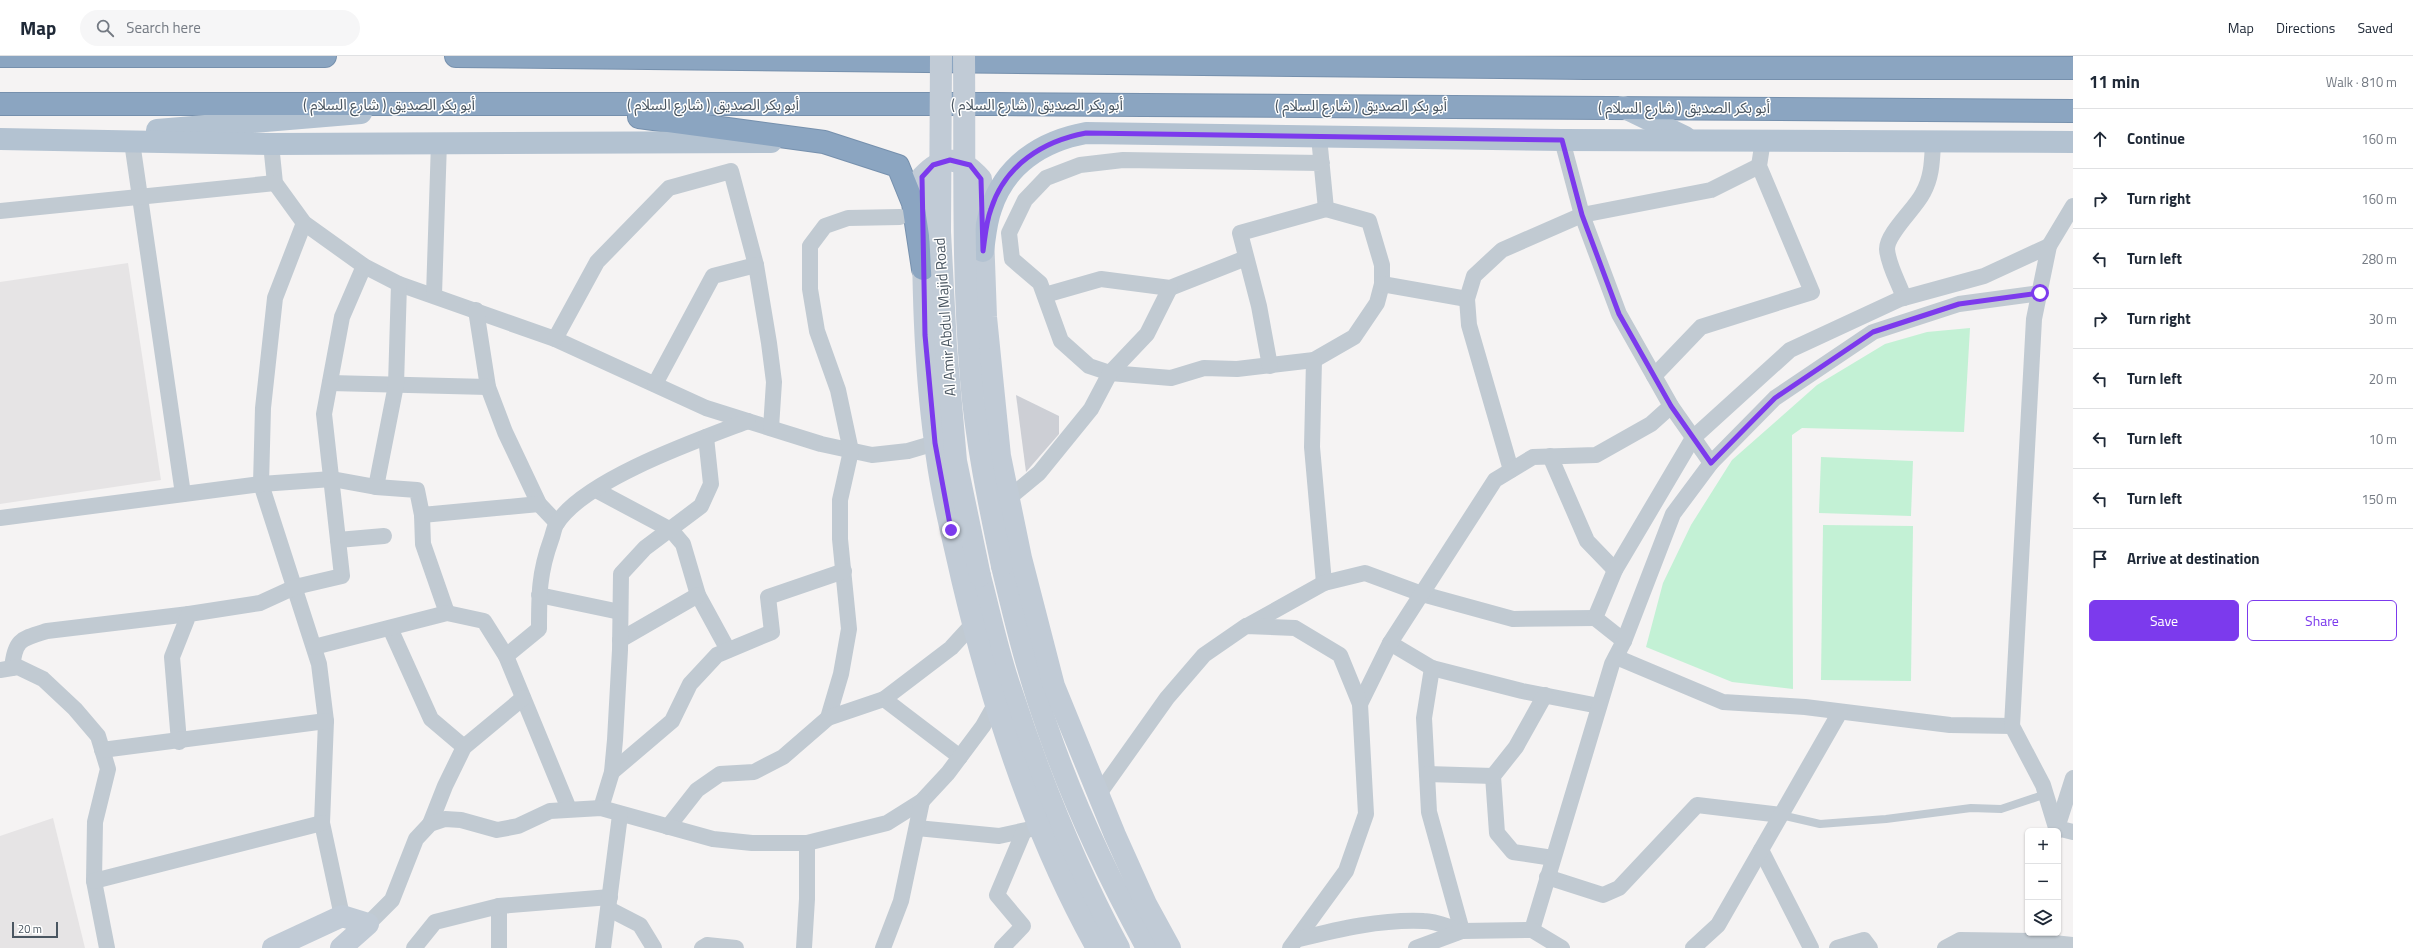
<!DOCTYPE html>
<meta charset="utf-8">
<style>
body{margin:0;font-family:"Titillium Web","Noto Sans Arabic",sans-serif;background:#f6f6f7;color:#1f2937}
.controls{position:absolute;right:12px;bottom:12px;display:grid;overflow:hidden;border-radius:6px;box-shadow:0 1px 3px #0004}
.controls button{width:36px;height:36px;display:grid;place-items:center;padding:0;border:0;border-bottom:1px solid #e0e1e3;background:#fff;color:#1f2937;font:20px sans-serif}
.scale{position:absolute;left:12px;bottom:10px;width:46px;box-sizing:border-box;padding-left:4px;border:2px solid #4a5661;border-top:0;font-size:11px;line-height:14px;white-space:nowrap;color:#4a5661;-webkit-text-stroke:3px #fff;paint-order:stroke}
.stop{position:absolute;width:12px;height:12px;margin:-9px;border:3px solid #7c3aed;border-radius:50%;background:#fff}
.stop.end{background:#7c3aed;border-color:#fff;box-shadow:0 1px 4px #0008}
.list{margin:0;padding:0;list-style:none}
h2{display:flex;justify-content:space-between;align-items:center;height:52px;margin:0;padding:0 16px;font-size:17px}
h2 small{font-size:13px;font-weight:400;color:#747a83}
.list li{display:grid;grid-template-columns:26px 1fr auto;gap:12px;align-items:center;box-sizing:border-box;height:60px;padding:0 16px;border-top:1px solid #e0e1e3}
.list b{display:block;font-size:15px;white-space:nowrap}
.list em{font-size:13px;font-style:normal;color:#747a83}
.actions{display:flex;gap:8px;padding:12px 16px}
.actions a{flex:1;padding:9px 0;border:1px solid #7c3aed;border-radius:6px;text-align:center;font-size:14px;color:#7c3aed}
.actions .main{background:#7c3aed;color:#fff}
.icon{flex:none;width:22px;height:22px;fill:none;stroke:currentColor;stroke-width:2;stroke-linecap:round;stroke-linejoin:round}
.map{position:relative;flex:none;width:2073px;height:892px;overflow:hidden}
header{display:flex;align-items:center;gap:24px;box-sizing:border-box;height:56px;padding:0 20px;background:#fff;border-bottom:1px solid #e0e1e3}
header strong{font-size:19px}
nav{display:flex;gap:22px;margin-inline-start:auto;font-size:14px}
.search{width:280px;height:36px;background:#f6f6f7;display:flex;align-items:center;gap:10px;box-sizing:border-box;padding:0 14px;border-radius:22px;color:#747a83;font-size:15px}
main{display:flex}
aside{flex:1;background:#fff}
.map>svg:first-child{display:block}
</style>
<header>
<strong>Map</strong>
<div class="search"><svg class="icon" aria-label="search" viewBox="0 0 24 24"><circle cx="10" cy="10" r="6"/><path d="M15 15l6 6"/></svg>Search here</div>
<nav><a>Map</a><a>Directions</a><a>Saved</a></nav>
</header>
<main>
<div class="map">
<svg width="2073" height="892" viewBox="0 0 2073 892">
<rect width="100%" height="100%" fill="#f5f3f3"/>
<g fill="#e6e4e5">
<path d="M128,207L161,424L0,448V226Z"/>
<path d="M53,762L85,892H0V780Z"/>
</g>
<g fill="#c3f1d5">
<path d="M1970,272L1964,376L1802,372L1792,379L1793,633L1732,626L1646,591L1663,527L1691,469L1732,404L1817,329L1885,288L1927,276Z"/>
<path d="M1821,401L1913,405L1911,460L1819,457Z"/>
<path d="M1823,469L1913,470L1911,625L1821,624Z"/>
</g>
<path fill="#cdcfd5" d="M1016,339L1059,360V378L1026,416Z"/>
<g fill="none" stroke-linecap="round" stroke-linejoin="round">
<g stroke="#7690ad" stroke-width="24">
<g id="highway">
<path d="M0,0H325"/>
<path d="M456,0L1585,12H2073"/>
<path d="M0,48H995L2073,55"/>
<path d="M639,61L824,86L898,110L913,147L923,213"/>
</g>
</g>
<path stroke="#c1cad2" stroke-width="8" d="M1781,759L1820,768L1886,763L1971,752L2001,753L2046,738"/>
<g stroke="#c1cad2" stroke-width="16">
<path d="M1319,81L1326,153L1369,165L1382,209V228L1377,247L1354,281L1314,304L1237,313L1204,312L1171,322L1110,317L1089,310L1061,285L1040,227L1012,203L1009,177L1025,144L1046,122L1080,109L1123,104L1322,107"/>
<path d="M1562,84L1582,159L1619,258L1671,350L1711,407"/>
<path d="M132,86L183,438"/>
<path d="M271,88L275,127L304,167L364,210L399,228L555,283L706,352L821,388L872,399L908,395L935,387"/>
<path d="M0,155L275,127"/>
<path d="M304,167L275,242L263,352L261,428L319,608L326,665L322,767L342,860"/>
<path d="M1382,228L1467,243"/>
<path d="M434,239L439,86"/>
<path d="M1045,239L1101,223L1170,232L1246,202"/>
<path d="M1904,242C1899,227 1888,209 1887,193C1887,177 1915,153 1923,137C1932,121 1932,105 1933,87"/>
<path d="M476,254L488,331L505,376L539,448L557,467"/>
<path d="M555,283L597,206L669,132L731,115L756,209L769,287L774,326L771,372"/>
<path d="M1314,304L1312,391L1324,527"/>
<path d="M1270,310L1259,250L1240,177L1326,153"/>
<path d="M1654,320L1701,271L1812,236L1759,110L1763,84"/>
<path d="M330,327L488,331"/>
<path d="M655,328L713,220L756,209"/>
<path d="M1550,400L1587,485L1615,514"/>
<path d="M1511,414L1469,269L1467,243L1474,220L1502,194L1582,159L1711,134L1759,110"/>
<path d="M376,431L396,329L399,228"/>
<path d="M596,434L671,474L683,488L698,539L728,594"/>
<path d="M1009,442L1039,417L1091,353L1110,317L1147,278L1170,232"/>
<path d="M422,459L423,488L447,557"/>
<path d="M0,462L261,428L332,423L376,431L417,434L422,459L539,448"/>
<path d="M338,484L384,480"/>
<path d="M539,539L620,556"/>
<path d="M1247,570L1324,527L1365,517L1422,538L1513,563L1595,562"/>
<path d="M390,572L431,663L464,691"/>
<path d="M620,584L698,539"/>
<path d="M1624,585L1595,562L1615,514L1693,382L1790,294L1900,243L1984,220L2049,190"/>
<path d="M1390,587L1432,612L1522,635L1599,650"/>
<path d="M314,591L447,557L484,565L506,600L569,753"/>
<path d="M506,600L539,573C539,538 539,517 551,484C553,479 554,471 557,467C586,423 698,384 748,365"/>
<path d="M1616,601L1723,646L1805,651L1950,669L2012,670"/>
<path d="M12,612C15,583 21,583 47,575L189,558"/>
<path d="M1432,612L1424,662L1429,756L1462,875"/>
<path d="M0,614L18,611L43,623L75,653L98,680L108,713L95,766L94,825L107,892"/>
<path d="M1545,639L1516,691L1493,720L1497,777L1513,796L1553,802"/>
<path d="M884,643L960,701"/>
<path d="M1360,648L1390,587L1495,424L1533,401L1596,399L1651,368L1671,350"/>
<path d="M828,662L841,618L849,573L840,483V444L851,395L838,334L817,275L810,233V190L825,170L848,162L900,161"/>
<path d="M179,686L172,601L189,558L260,547L295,531L342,520L324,358L342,261L364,210"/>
<path d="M102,694L326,665"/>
<path d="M612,716L672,665L690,628L717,599L772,576L768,541L844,515"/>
<path d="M1427,718L1493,720"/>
<path d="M2073,722L2057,772L2073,776"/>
<path d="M1098,739L1167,642L1204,599L1246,570L1295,572L1340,599L1360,648L1366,758L1346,815L1290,892"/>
<path d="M601,752L612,716L615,684L620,594L621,518L645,492L701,450L711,428L706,381"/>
<path d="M430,768L445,730L464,691L523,642"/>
<path d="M668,771L697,734L720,718L754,716L783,701L828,662L884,643L951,592L973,568"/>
<path d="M917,772L999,780L1031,773"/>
<path d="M2057,775L2043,729L2012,670L2034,263L2049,190L2073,150"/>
<path d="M1761,794L1811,892"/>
<path d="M1547,821L1603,839L1619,832L1697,749L1781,759"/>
<path d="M94,825L322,767"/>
<path d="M499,850V892"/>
<path d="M609,853L640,869L654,892"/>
<path d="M368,868L392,844L416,783L430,768L445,763L461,764L497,774L518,770L550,755L601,752L713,783L752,787H807L887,767L922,745L948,717L983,670L996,647"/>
<path d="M1532,874L1612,608L1624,585L1673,458L1711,407L1775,342L1873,276L1959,248L2040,237"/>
<path d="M1299,883C1339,873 1382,863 1424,865C1436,865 1450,872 1462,875"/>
<path d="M414,892L435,866L499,850L610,841"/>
<path d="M603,892L620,759"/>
<path d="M702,892L707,889L736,892"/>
<path d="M804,892L807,843V787"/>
<path d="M883,892L901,845L922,745"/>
<path d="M1002,892L1023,870L997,839L1024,775"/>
<path d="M1416,892L1462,875L1532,874L1562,892"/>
<path d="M1693,892L1718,869L1840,656"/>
<path d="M1837,892L1864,884L1870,892"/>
<path d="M1945,892L1960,884L2035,885L2073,889"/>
</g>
<g stroke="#c1cbd6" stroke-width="22">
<path d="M1002,510C1015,565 1028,618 1047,671C1073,747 1108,821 1147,892"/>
<path d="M980,520C990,558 998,597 1011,634C1040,722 1075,810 1119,892"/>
<path d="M273,892L342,860L368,868L341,892"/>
<path d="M1097,892C1033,778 992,650 962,523C952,478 940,432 935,386C923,298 923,209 922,121C943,98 961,100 981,123L986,261L1000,400L1021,502L1054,630L1115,779L1146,848L1170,892"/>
</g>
<g stroke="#b3c2d1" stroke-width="22">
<path d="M1623,51L1685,81"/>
<path d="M157,74L361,57"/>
<path d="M0,83L271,88L771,86"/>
<path d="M983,195C985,182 986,166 991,153C1005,109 1042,85 1086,77L1562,84L2073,86"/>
</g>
<use href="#highway" stroke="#8ba5c1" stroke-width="22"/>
<g stroke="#c1cbd6" stroke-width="22">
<path d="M941,0L940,176L946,290L956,405L980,520"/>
<path d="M964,0C965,108 962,215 971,323C976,386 989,448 1002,510"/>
</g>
</g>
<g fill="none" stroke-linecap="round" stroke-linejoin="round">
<path stroke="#7c3aed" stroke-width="5" d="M951,474L935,387L925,279L922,121L933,109L950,104L970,109L981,123L983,195C985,182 986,166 991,153C1005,109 1043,85 1086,77L1562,84L1582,159L1619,258L1671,350L1711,407L1775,342L1873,276L1959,248L2040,237"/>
</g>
<g text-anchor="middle" stroke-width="3" stroke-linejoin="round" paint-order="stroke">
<g font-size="15" fill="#4a5661" stroke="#fff">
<text x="389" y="54">( شارع السلام ) أبو بكر الصديق</text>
<text x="713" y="54">( شارع السلام ) أبو بكر الصديق</text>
<text x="1037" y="54">( شارع السلام ) أبو بكر الصديق</text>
<text x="1361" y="55">( شارع السلام ) أبو بكر الصديق</text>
<text x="1684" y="57">( شارع السلام ) أبو بكر الصديق</text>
<text transform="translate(945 261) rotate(-94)" y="5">Al Amir Abdul Majid Road</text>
</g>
</g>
</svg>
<div class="controls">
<button>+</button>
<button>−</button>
<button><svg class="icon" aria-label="layers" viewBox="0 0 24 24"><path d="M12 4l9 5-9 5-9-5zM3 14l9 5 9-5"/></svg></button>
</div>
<div class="scale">20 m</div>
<div class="stop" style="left:2040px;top:237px"></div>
<div class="stop end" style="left:951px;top:474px"></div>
</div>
<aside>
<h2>11 min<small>Walk · 810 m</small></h2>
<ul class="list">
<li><svg class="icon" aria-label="ahead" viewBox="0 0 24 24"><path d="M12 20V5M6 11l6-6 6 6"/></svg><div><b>Continue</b></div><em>160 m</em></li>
<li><svg class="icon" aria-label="right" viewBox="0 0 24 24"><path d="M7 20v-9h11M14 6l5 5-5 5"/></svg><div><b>Turn right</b></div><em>160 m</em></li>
<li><svg class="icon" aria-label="left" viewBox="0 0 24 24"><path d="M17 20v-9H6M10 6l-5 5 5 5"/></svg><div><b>Turn left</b></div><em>280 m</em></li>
<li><svg class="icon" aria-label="right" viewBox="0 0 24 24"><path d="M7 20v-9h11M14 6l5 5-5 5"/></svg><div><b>Turn right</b></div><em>30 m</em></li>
<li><svg class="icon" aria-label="left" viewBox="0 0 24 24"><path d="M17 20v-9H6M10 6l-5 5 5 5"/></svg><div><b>Turn left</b></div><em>20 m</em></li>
<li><svg class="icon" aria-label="left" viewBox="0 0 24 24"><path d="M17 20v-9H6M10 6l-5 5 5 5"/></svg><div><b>Turn left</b></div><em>10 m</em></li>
<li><svg class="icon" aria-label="left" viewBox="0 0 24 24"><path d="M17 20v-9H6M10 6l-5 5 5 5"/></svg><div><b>Turn left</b></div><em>150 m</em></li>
<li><svg class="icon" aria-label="arrive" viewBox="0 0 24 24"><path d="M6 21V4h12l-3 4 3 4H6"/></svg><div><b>Arrive at destination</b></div></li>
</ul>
<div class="actions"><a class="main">Save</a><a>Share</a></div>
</aside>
</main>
